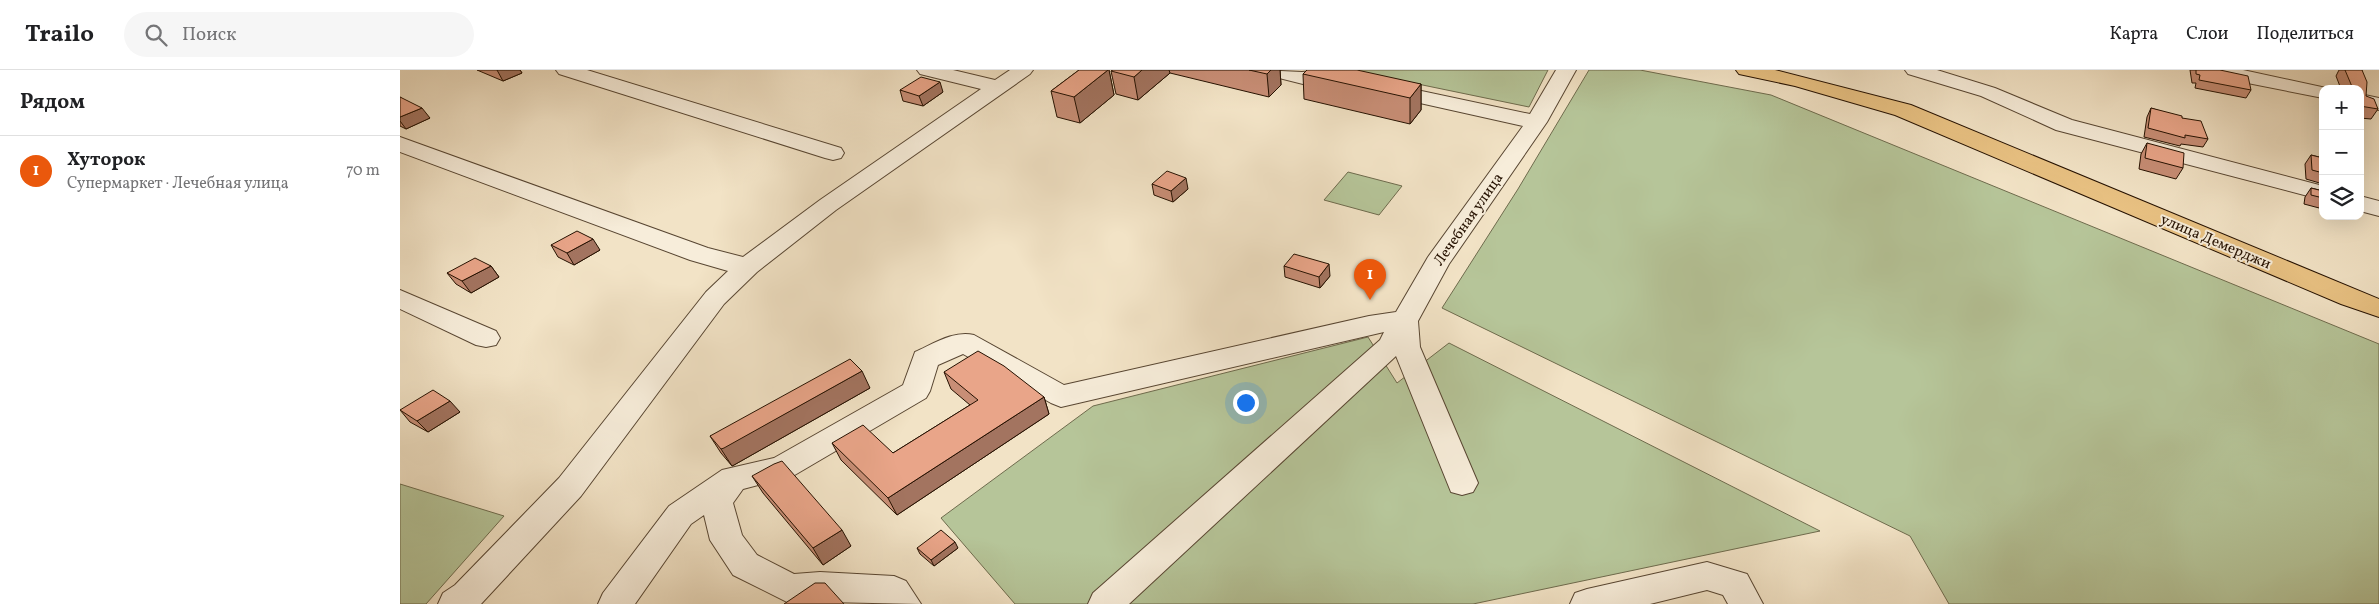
<!DOCTYPE html>
<html lang="ru">
<meta charset="utf-8">
<style>
body{margin:0;font-family:Vollkorn,serif;background:#f6f6f6;color:#202124}
.controls{position:absolute;right:15px;top:15px;display:grid;overflow:hidden;border-radius:10px;box-shadow:0 5px 20px #0002}
.controls button{width:45px;height:45px;display:grid;place-items:center;padding:0;border:0;border-bottom:1px solid #e0e0e0;background:#fff;color:#202124;font:25px sans-serif}
.you{position:absolute;left:845px;top:332px;width:18px;height:18px;margin:-12px;border:4px solid #fff;border-radius:50%;background:#1a73e8;box-shadow:0 0 0 8px #1a73e833}
.badge{display:grid;place-items:center;width:32px;height:32px;border-radius:50%;background:#ea580c;color:#fff;font-size:16px;font-weight:700}
.pin{position:absolute;translate:-50% -41px;filter:drop-shadow(0 1px 2px #0008)}
.pin::after{content:'';position:absolute;top:26px;width:18px;height:15px;background:inherit;clip-path:polygon(0 0,100% 0,50% 100%)}
.list{margin:0;padding:0;list-style:none}
h2{display:flex;justify-content:space-between;align-items:center;height:65px;margin:0;padding:0 20px;font-size:21px}
h2 small{font-size:16px;font-weight:400;color:#757577}
.list li{display:grid;grid-template-columns:32px 1fr auto;gap:15px;align-items:center;box-sizing:border-box;height:70px;padding:0 20px;border-top:1px solid #e0e0e0}
.list b{display:block;font-size:19px;white-space:nowrap}
.list p{margin:0;font-size:16px;white-space:nowrap;color:#757577}
.list em{font-size:16px;font-style:normal;color:#757577}
.icon{flex:none;width:28px;height:28px;fill:none;stroke:currentColor;stroke-width:2;stroke-linecap:round;stroke-linejoin:round}
.map{position:relative;flex:none;width:1979px;height:534px;overflow:hidden}
header{display:flex;align-items:center;gap:30px;box-sizing:border-box;height:70px;padding:0 25px;background:#fff;border-bottom:1px solid #e0e0e0}
header strong{font-size:24px}
nav{display:flex;gap:28px;margin-inline-start:auto;font-size:18px}
.search{width:350px;height:45px;background:#f6f6f6;display:flex;align-items:center;gap:12px;box-sizing:border-box;padding:0 18px;border-radius:28px;color:#757577;font-size:19px}
main{display:flex}
aside{flex:1;background:#fff}
.map>svg:first-child{display:block}
</style>
<header>
<strong>Trailo</strong>
<div class="search"><svg class="icon" aria-label="search" viewBox="0 0 24 24"><circle cx="10" cy="10" r="6"/><path d="M15 15l6 6"/></svg>Поиск</div>
<nav><a>Карта</a><a>Слои</a><a>Поделиться</a></nav>
</header>
<main>
<aside>
<h2>Рядом<small></small></h2>
<ul class="list">
<li><span class="badge">1</span><div><b>Хуторок</b><p>Супермаркет · Лечебная улица</p></div><em>70 m</em></li>
</ul>
</aside>
<div class="map">
<svg width="1979" height="534" viewBox="0 0 1979 534">
<rect width="100%" height="100%" fill="#f2e3c6"/>
<filter id="stains"><feTurbulence type="fractalNoise" baseFrequency=".004" numOctaves="4"/><feColorMatrix values="0 0 0 0 .2 0 0 0 0 .09 0 0 0 0 .02 0 0 0 .5 -.17"/></filter>
<radialGradient id="worn" r=".72"><stop offset=".6" stop-color="#630" stop-opacity="0"/><stop offset="1" stop-color="#630" stop-opacity=".3"/></radialGradient>
<g fill="#b6c599" stroke="#6e6b4d">
<path d="M950,0H1148L1129,37Z"/>
<path d="M1189,0H1240L1371,25L1979,274V534H1549L1510,466L1042,238L1118,119Z"/>
<path d="M948,102L1002,116L979,145L924,130Z"/>
<path d="M968,267L997,313L1049,273L1420,461L1073,534H615L541,448L693,336Z"/>
<path d="M0,414L104,446L26,534H0Z"/>
</g>
<g fill="none" stroke-linecap="round" stroke-linejoin="round">
<g stroke="#584632" stroke-width="2">
<g id="minor">
<path d="M156,0H187L441,78L444,83L441,88L433,90L425,88L159,4Z"/>
<path d="M517,0H553L595,10L610,0H633L630,4L436,140L357,202L324,234L181,426L81,534H38L43,523L55,515L159,408L306,222L328,201L290,190L0,82V67L308,178L343,187L420,130L581,19L520,4Z"/>
<path d="M860,0L902,2L925,0L914,13L907,15L863,4Z"/>
<path d="M1156,0H1176L1147,52L1049,194L1018,251L1020,277L1078,413L1073,422L1062,425L1051,422L996,286L729,534H688L693,523L980,270L984,262L661,337L651,333L563,284L538,295L530,321L526,328L393,406L343,419L333,433L342,465L357,485L394,504L420,502L494,506L506,511L521,534L425,532L422,534H391L333,505L310,470L304,445L291,454L235,534H198L203,523L269,436L322,400L374,388L503,315L515,282C533,274 554,260 574,265L664,315L969,246L996,242L1028,187L1123,56L984,25L977,23L974,19L977,15L984,13L1130,44Z"/>
<path d="M1505,0H1537L1595,18L1672,50L1923,116V130L1656,60L1581,26L1508,4Z"/>
<path d="M1802,0H1843L1931,19H1923V28L1812,6L1805,4Z"/>
<path d="M1960,24L1979,28V40L1960,36Z"/>
<path d="M1960,126L1979,131V146L1960,141Z"/>
<path d="M0,220L96,261L100,268L96,275L86,277L76,275L0,239Z"/>
<path d="M1307,492L1347,504L1363,534H1328L1323,525L1307,520L1250,534H1170L1175,523L1187,519Z"/>
</g>
</g>
<g stroke="#251101" stroke-width="2">
<path id="major" d="M1336,0H1375L1511,35L1979,229V247L1941,234L1495,45L1395,16L1339,4Z"/>
</g>
<use href="#minor" fill="#f7edda" fill-rule="evenodd"/>
<use href="#major" fill="#e9c283" fill-rule="evenodd"/>
</g>
<g fill="#c88e76" stroke="#251101">
<path d="M77,0H120L122,3L103,11Z"/>
<path d="M679,0H709L714,25L680,53L657,47L651,21Z"/>
<path d="M713,0H880L881,15L869,27L770,3L738,30L716,24L711,1Z"/>
<path d="M1790,0H1820L1851,20L1846,28L1795,18L1796,13H1792Z"/>
<path d="M1939,0H1962L1966,26L1978,39L1971,49L1960,48V19H1941L1936,6Z"/>
<path d="M903,4L1021,14V40L1010,54L904,29Z"/>
<path d="M500,20L543,22L523,36L503,31Z"/>
<path d="M0,27L30,48L6,59L0,56Z"/>
<path d="M1751,38L1782,48L1808,69L1803,77L1781,74L1780,76L1744,67L1747,47Z"/>
<path d="M1747,73L1783,98L1776,109L1739,99L1741,84Z"/>
<path d="M1911,85L1923,88V114L1906,109L1905,94Z"/>
<path d="M752,114L788,119L773,132L754,125Z"/>
<path d="M1911,118L1923,121V139L1904,134L1905,127Z"/>
<path d="M151,175L200,180L174,195L158,187Z"/>
<path d="M91,196L99,207L71,223L56,214L47,203Z"/>
<path d="M884,196L930,206L920,218L885,207Z"/>
<path d="M544,302L644,327L649,344L497,445L441,390L432,373L493,383L570,335L551,319Z"/>
<path d="M470,318L334,395L332,396L321,383L310,366Z"/>
<path d="M0,340L60,342L28,362L10,352Z"/>
<path d="M352,406L451,476L423,495L363,423Z"/>
<path d="M517,478H558L534,496L520,484Z"/>
</g>
<g fill="#a37460" stroke="#251101">
<path d="M97,0H120L122,3L103,11Z"/>
<path d="M708,0H709L714,25L680,53L674,27Z"/>
<path d="M742,0H769L770,3L738,30L734,7Z"/>
<path d="M871,0H880L881,15L869,27L867,4Z"/>
<path d="M540,12L543,22L523,36L519,26Z"/>
<path d="M1021,14V40L1010,54V28Z"/>
<path d="M22,38L30,48L6,59L0,51V47Z"/>
<path d="M786,108L788,119L773,132L771,121Z"/>
<path d="M193,169L200,180L174,195L167,183Z"/>
<path d="M929,194L930,206L920,218L919,207Z"/>
<path d="M91,196L99,207L71,223L62,211Z"/>
<path d="M462,301L470,318L334,395L332,396L321,379Z"/>
<path d="M644,327L649,344L497,445L488,428Z"/>
<path d="M50,331L60,342L28,362L17,351Z"/>
<path d="M442,460L451,476L423,495L413,478Z"/>
<path d="M555,472L558,478L534,496L531,490Z"/>
</g>
<g fill="#e9a589" stroke="#251101">
<path d="M679,0H708L674,27L651,21Z"/>
<path d="M713,0H742L734,7L711,1Z"/>
<path d="M849,0H871L867,4Z"/>
<path d="M907,0H957L1021,14L1010,28L903,4Z"/>
<path d="M1796,0H1820L1848,6L1851,20L1799,10L1800,5L1796,4Z"/>
<path d="M1945,0H1962L1967,12L1966,26L1974,29L1978,39L1960,36V19H1953Z"/>
<path d="M521,7L540,12L519,26L500,20Z"/>
<path d="M0,27L22,38L0,47Z"/>
<path d="M1751,38L1782,46V48L1801,51L1808,69L1785,65V68L1748,58Z"/>
<path d="M1747,73L1784,83L1783,98L1745,88Z"/>
<path d="M1911,85L1923,88V103L1912,100Z"/>
<path d="M767,101L786,108L771,121L752,114Z"/>
<path d="M1911,118L1923,121V128L1911,125Z"/>
<path d="M177,161L193,169L167,183L151,175Z"/>
<path d="M894,184L929,194L919,207L884,196Z"/>
<path d="M75,188L91,196L62,211L47,203Z"/>
<path d="M578,281L604,296L644,327L488,428L432,373L463,355L493,383L578,330L544,302Z"/>
<path d="M450,289L462,301L324,378L321,379L310,366Z"/>
<path d="M33,320L50,331L17,351L0,340Z"/>
<path d="M382,391L442,460L413,478L352,406L374,394Z"/>
<path d="M541,460L555,472L531,490L517,478Z"/>
<path d="M415,513H425L444,534H384Z"/>
</g>
<g text-anchor="middle" stroke-width="4" stroke-linejoin="round" paint-order="stroke">
<g font-size="15" fill="#251101" stroke="#f7edda">
<text transform="translate(1068 149) rotate(-55)" y="5">Лечебная улица</text>
<text transform="translate(1816 171) rotate(23)" y="5">улица Демерджи</text>
</g>
</g>
<rect width="100%" height="100%" filter="url(#stains)"/>
<rect width="100%" height="100%" fill="url(#worn)"/>
</svg>
<div class="controls">
<button>+</button>
<button>−</button>
<button><svg class="icon" aria-label="layers" viewBox="0 0 24 24"><path d="M12 4l9 5-9 5-9-5zM3 14l9 5 9-5"/></svg></button>
</div>
<div class="you"></div>
<div class="pin badge" style="left:970px;top:230px">1</div>
</div>
</main>
